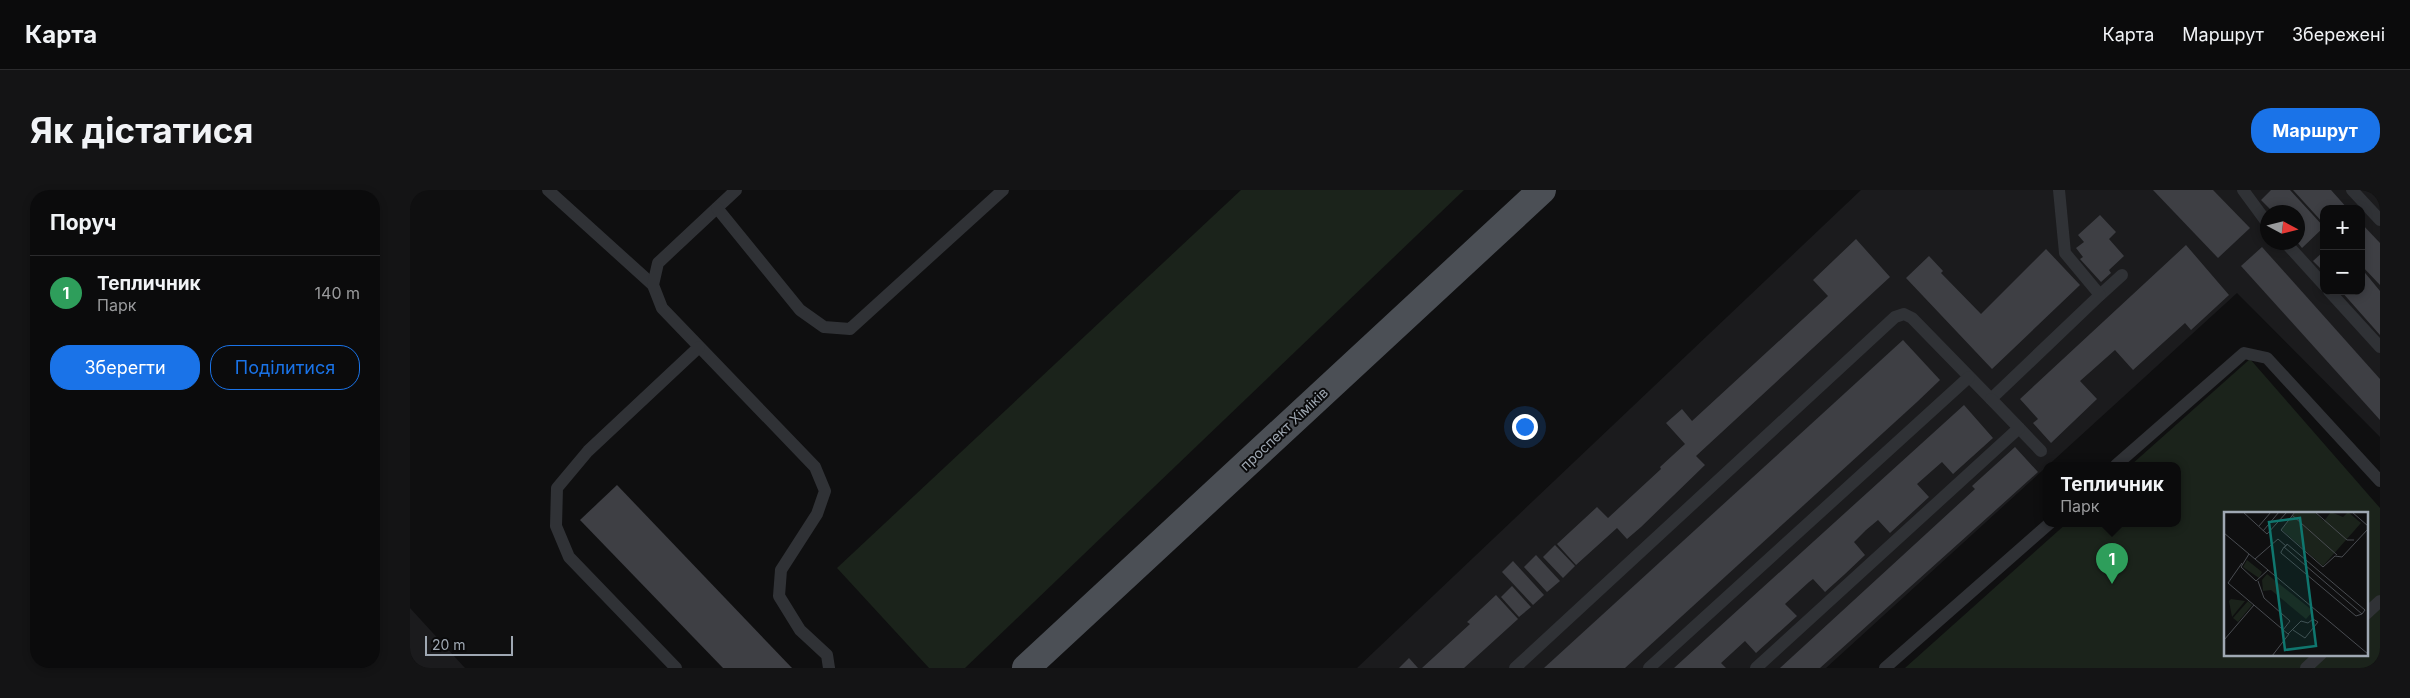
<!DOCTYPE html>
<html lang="uk">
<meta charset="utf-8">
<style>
body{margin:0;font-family:Inter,sans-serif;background:#141415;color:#f1f3f6}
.controls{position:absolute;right:15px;top:15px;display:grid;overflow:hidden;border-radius:10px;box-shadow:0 2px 8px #0003}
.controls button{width:45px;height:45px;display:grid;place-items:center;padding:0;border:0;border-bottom:1px solid #2b2b2d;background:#0b0b0c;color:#f1f3f6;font:25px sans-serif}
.compass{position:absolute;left:1850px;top:15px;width:45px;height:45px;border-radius:50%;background:#0b0b0c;box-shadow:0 2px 8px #0003;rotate:97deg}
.scale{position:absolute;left:15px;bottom:12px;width:88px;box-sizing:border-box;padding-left:5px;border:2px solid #9fa8b3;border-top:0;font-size:14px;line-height:18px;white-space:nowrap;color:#9fa8b3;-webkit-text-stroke:4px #0a0a0b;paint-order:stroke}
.you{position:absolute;left:1114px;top:236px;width:18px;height:18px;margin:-12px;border:4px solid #fff;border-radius:50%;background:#1a73e8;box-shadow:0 0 0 8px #1a73e833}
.badge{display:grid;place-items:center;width:32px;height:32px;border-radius:50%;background:#1a73e8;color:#fff;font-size:16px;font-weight:700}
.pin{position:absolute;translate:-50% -41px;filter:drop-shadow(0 1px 2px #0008)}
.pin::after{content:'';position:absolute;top:26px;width:18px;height:15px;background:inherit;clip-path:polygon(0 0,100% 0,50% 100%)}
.popup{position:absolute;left:1633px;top:272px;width:138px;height:65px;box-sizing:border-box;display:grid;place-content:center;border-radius:10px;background:#0b0b0c;filter:drop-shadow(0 1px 4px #0005);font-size:16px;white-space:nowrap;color:#9a9b9d}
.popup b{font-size:19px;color:#f1f3f6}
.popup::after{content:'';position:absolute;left:50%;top:100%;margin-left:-10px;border:10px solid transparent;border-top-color:#0b0b0c}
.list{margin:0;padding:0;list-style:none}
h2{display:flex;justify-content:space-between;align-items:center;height:65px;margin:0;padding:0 20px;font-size:21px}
h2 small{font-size:16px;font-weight:400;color:#9a9b9d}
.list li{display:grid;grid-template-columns:32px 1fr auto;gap:15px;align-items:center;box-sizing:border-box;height:75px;padding:0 20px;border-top:1px solid #2b2b2d}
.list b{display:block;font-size:19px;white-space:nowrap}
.list p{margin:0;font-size:16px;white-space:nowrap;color:#9a9b9d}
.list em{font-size:16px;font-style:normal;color:#9a9b9d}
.actions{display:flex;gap:10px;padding:15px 20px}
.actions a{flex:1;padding:11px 0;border:1px solid #1a73e8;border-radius:20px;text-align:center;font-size:18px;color:#1a73e8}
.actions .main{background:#1a73e8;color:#fff}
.map{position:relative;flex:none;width:1970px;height:478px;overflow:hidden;border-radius:20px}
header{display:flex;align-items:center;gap:30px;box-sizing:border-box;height:70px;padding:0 25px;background:#0b0b0c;border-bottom:1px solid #2b2b2d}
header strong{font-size:24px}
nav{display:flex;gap:28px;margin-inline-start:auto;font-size:18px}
.intro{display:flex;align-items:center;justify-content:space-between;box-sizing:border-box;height:120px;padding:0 30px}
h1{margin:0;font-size:35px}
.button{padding:12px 22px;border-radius:20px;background:#1a73e8;color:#fff;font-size:18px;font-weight:700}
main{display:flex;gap:30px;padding:0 30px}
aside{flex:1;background:#0b0b0c;border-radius:20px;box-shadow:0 2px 8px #0003}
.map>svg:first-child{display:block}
</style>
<header>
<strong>Карта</strong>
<nav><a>Карта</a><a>Маршрут</a><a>Збережені</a></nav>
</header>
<div class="intro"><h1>Як дістатися</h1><a class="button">Маршрут</a></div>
<main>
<aside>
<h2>Поруч<small></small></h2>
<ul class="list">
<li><span class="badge" style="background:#2e9e5b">1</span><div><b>Тепличник</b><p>Парк</p></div><em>140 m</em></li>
</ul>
<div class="actions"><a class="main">Зберегти</a><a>Поділитися</a></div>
</aside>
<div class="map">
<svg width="1970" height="478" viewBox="0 0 1970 478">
<rect width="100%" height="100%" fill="#0f0f10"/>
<g fill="#1b1b1d" fill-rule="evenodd">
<path d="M1451,0H1970V247L1827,103L1416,478H947ZM1914,19H1951V101H1914ZM1858,22H1888V52H1858Z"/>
<path d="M0,418L55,478H0Z"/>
</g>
<g fill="#1b231b" fill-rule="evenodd">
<path d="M831,0H1054L555,478H519L427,378Z"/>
<path d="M1840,169L1970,318V478H1495L1657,333H1767V275H1721ZM1815,323H1956V464H1815Z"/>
</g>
<g fill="#3e3f44">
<path d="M1743,0H1803L1840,38L1808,68Z"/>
<path d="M1861,0H1880L1914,37L1892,58L1888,53V22H1863L1851,10Z"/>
<path d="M1883,0H1921L1938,19H1914V34Z"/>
<path d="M1690,25L1706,42L1699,49L1714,66L1699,80L1701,83L1691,92L1670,69L1673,67L1666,58L1674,52L1668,45Z"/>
<path d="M1951,33L1970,53V95L1951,75Z"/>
<path d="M1446,49L1480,87L1286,266L1295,275L1231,337L1217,349L1207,338L1166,375L1147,354L1187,317L1198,328L1251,279L1250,277L1275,254L1256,233L1272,219L1282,231L1418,106L1403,90Z"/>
<path d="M1776,55L1819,105L1781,140L1775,133L1723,180L1705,160L1670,191L1687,209L1641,253L1623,233L1628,229L1610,209Z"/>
<path d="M1852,57L1970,189V230L1831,76Z"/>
<path d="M1636,59L1670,95L1582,179L1496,88L1519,66L1533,81L1531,83L1571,124Z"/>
<path d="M1914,61V82L1903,71Z"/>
<path d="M1951,78L1970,101V145L1931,101H1951Z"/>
<path d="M1493,150L1530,190L1507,212L1215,478H1134Z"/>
<path d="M1554,215L1583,248L1543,284L1532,272L1507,294L1519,307L1480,343L1468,330L1456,340L1444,352L1455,365L1435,384L1415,402L1403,389L1399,392L1375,414L1387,426L1346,463L1335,451L1311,473L1316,478H1264Z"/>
<path d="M1605,257L1628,282L1410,478H1370L1565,299L1562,296Z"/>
<path d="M207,295L382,478H313L170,330Z"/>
<path d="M1145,355L1165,376L1153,388L1133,367Z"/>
<path d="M1126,365L1150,391L1137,402L1114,377Z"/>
<path d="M1103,371L1134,405L1123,415L1092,382Z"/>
<path d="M1102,396L1121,417L1109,427L1091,407Z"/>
<path d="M1086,405L1108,429L1054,478H1012L1060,434L1057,432Z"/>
<path d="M999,468L1008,478H989Z"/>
</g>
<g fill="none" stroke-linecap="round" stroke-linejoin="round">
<g stroke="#303236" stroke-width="12">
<path d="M138,0L243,95"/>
<path d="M326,0L248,73L243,95L252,118L405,277L415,301L407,324L371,380L369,406L390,440L417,465L419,478"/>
<path d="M1833,0L1858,34"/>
<path d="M1942,0L1970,30"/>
<path d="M307,18L390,120L414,137L440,139L593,0"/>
<path d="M1875,52L1914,95"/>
<path d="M1919,101L1970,157"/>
<path d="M1690,105L1712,85"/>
<path d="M1609,238L1631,261"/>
<path d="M1706,275L1834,163L1857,168L1970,291"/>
<path d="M1956,424L1970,411"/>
<path d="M266,478L159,367L146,336L147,298L178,261L289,157"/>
<path d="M1105,478L1485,127L1494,124L1502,128L1581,209L1690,105L1655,63L1649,0"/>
<path d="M1239,478L1559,187"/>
<path d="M1346,478L1609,238L1581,209"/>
<path d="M1475,478L1640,333"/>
<path d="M1896,478L1911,464"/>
</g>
<path stroke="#4b4f55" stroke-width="28" d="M616,478L1132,0"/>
</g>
<g text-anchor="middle" stroke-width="4" stroke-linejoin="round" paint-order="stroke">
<g font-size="14" fill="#9fa8b3" stroke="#0a0a0b">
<text transform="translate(874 239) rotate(-43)" y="5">проспект Хіміків</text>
</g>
</g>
<g transform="translate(1814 322)">
<rect width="144" height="144" fill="#0f0f10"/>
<path d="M72,0H90L100,9L107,0L119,5L124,0L137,11L99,54L57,17ZM23,48L38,60L35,66L19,55ZM43,62L89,99L82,107L47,78L39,79L38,68ZM7,87L21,89L8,105L5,89ZM24,89L28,93L14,110L9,106Z" fill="#1b231b"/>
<path fill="none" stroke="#494c51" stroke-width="1" d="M19,0L43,22L63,0M71,0L57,18L99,55L111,44L118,45L144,17M91,0L123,28H130M128,0L144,14M68,3L113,43M35,14L47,0M39,19L55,0M0,21L144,142M62,34L63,32L141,98L138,102M25,42L17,55L32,69L44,58M31,47L54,27L62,34L60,35L57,40V41L132,104L138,102L60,35M18,51L4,71L64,122L77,109L84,111L89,107L94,110L81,126L69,118M34,69L40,86L66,109L59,118M0,128L30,93M48,144L65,122"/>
<path fill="#0f766e" fill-opacity="0.15" stroke="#0f766e" stroke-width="2.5" d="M76,6L92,134L61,138L45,10Z"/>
<rect width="144" height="144" fill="none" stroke="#9fa8b3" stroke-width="2.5"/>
</g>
</svg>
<div class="controls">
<button>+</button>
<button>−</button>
</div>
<svg class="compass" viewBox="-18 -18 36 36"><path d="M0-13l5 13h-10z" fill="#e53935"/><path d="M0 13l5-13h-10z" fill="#9a9b9d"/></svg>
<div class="scale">20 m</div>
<div class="you"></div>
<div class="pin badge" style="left:1702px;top:394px;background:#2e9e5b">1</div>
<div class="popup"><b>Тепличник</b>Парк</div>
</div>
</main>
